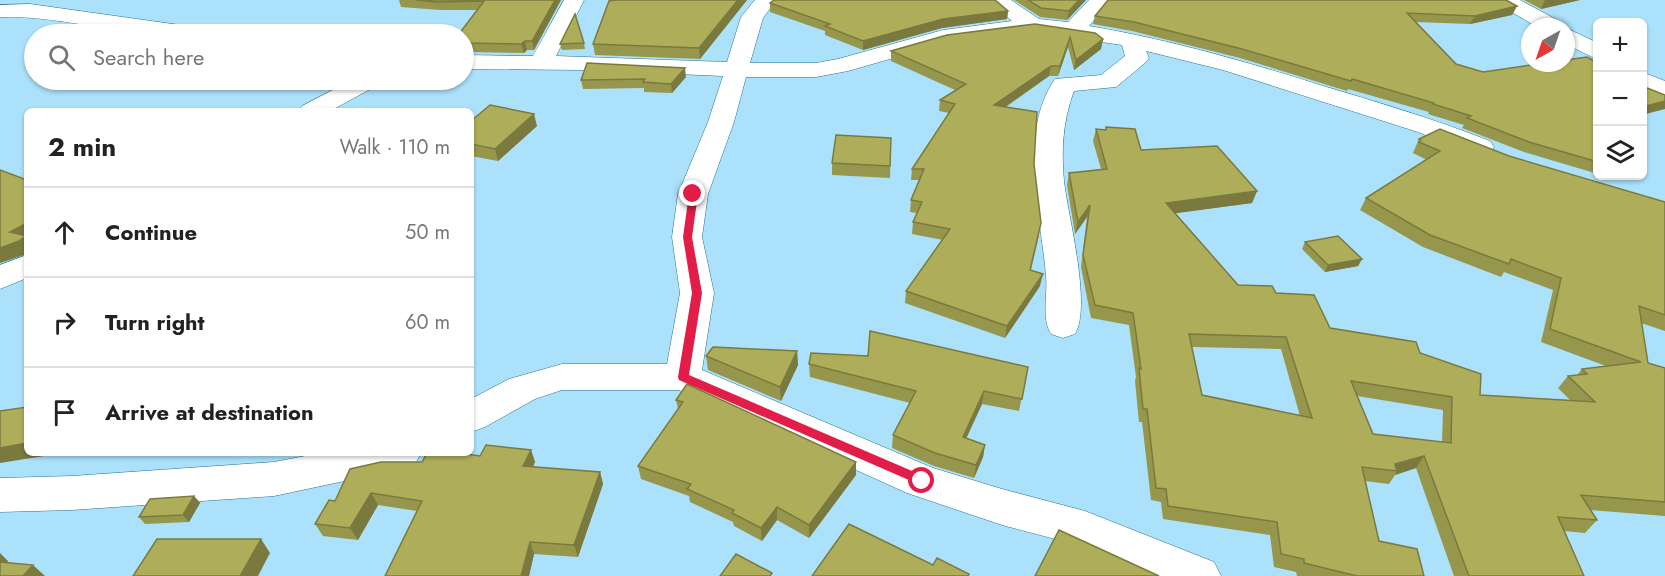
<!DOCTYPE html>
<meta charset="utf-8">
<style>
body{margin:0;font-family:Jost,sans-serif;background:#f6f6f6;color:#222}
.controls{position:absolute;right:18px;top:18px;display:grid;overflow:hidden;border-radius:9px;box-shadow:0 2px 4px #0004}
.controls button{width:54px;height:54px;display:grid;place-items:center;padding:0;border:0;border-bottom:2px solid #e0e0e0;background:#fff;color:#222;font:30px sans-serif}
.compass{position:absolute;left:1521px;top:18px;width:54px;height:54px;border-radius:50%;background:#fff;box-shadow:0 2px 4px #0004;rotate:220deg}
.stop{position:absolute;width:18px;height:18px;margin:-14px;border:4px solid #e11d48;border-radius:50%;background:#fff}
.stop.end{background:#e11d48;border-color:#fff;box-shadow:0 2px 6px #0008}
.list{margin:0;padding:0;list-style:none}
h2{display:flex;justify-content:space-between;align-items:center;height:78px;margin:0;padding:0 24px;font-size:26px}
h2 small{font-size:20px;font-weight:400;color:#767676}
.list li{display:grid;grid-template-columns:39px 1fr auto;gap:18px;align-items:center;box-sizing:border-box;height:90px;padding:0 24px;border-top:2px solid #e0e0e0}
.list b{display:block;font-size:22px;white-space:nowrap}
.list em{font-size:20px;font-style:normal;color:#767676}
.icon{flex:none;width:33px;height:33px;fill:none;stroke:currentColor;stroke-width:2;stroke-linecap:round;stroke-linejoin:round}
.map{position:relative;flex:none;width:1665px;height:576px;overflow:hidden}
.search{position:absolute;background:#fff;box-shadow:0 2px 4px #0004;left:24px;top:24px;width:450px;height:66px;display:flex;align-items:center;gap:15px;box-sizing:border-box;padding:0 21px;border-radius:33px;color:#767676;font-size:22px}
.panel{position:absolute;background:#fff;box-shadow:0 2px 4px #0004;left:24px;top:108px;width:450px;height:348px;border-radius:9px}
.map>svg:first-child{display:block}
</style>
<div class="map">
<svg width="1665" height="576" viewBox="0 0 1665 576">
<rect width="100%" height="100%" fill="#ace1fb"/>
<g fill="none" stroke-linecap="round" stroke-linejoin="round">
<g stroke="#277291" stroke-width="1">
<g id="minor">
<path d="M564,0H584L556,56L727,62L741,17L755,0H776L763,18L750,63H816L838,59L943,30L1012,21L987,0H1011L1039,19L1068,22L1089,0H1110L1089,26C1167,39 1244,61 1320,85C1377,102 1434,119 1490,141L1494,147L1490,153L1480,155L1470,153L1418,132L1223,70L1146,51L1149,58L1145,63L1116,87L1074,91C1063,120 1061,150 1064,181C1068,216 1092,306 1075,334L1063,338L1051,334C1041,318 1048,295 1046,276C1041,214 1017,135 1055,79L1101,75L1125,56L1122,45L1033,32L946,43L848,71L816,77H746L734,122L708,194L702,237L714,293L702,370L933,468L1002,489L1085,511L1214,562L1221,576H1149L1078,545L1002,525L907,493L679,390H562L535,399L485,427L471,432V399L509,379L562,364H667L680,293L672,237L678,194L708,122L723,76L584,70L464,69V55L533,56Z"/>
<path d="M1495,0H1520L1561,22L1564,27H1537L1498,4Z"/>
<path d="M30,4L194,27L202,29L205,34C137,42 69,15 0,17V5Z"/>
<path d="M1566,28L1598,43V60L1566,44Z"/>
<path d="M1642,72L1665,81V98L1642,89Z"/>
<path d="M352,80H381L378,85L330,111H298L302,106Z"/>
<path d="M27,255V278L0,289V265Z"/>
<path d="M321,453H421L415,464L401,469L274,496L72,510L0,512V478L72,476L274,462Z"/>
</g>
</g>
<use href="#minor" fill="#fff" fill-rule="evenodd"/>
</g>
<g fill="#96964d" fill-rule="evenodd">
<path d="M399,0H561L534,50H527L524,53L464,52V34L478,10H440L401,7Z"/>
<path d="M616,0H747L700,59L595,55L593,44Z"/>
<path d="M1014,0H1086L1067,20L1040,17Z"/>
<path d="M1524,0H1580L1541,9Z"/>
<path d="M770,3L1008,11L1007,19L942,28L863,50L825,35V31L770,12Z"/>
<path d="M1517,6L1512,15L1470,24L1416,22L1456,64L1483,72L1598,63V174L1524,152L1462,128L1464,125L1428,114L1429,112L1348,89L1347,91L1240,58L1132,31L1093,24L1095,16Z"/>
<path d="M947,35L1103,39L1101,49L1074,70L1068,47L1058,76H1049L1006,107L1034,164L1039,235L1031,270L1040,286L1005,338L905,303L906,291L943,240L912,234L913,222L917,213L910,212L911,200L919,180H911L912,169L949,113L939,111L940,100L955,90L891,61V51Z"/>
<path d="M584,43L585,49L562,50L560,44Z"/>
<path d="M686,77L672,93L644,92V88L583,89L581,80Z"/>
<path d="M471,121L537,126L498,161L471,156Z"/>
<path d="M1106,127L1141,150L1257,191L1252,203L1175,213L1238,285L1276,293L1330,328L1420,353L1480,395L1570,400L1558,388L1568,376L1577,375L1582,369L1606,366L1541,342L1553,290L1504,272L1501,277L1423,247L1360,210L1366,198L1427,160L1413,153L1419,139L1509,156L1665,202V331L1641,323L1648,363L1665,368V516L1590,510L1597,520L1585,533L1564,531L1584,576H1454L1416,468L1395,475L1389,484L1365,481L1379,541L1424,576H1297L1296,572L1274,567L1270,535L1163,519L1161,502L1151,500L1142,422H1139L1135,381L1136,377L1129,325L1091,318L1081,267L1087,217L1075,234L1067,185L1069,173L1101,169L1093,141L1096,129H1105ZM1192,347L1281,349L1300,416L1202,395ZM1357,396L1443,410L1442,442L1373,434Z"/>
<path d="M891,138L890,178L832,175V163Z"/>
<path d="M1604,176H1616L1614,179Z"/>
<path d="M1305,242L1362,259L1358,266L1325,272L1302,249Z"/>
<path d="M797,351L798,365L781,401L708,370L706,356Z"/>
<path d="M809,364L1028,367L1019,411L982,404L966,438L985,445L983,457L974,478L934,466L892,448L893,435L910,403L810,377Z"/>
<path d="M676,400L856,462V475L809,538L777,520L762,541L734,526L733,522L690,502L689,496L641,479L638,466L678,409Z"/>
<path d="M531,450L535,462L533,467L600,472L603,484L578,557L534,554L529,576H385L417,511L378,505L358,540L323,536L315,524L335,501L422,462Z"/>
<path d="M194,496L200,503L189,522L145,524L139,517Z"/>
</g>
<g fill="#7a7a3f">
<path d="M555,0H561L534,50L532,41Z"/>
<path d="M738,0H747L700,59L699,48Z"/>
<path d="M1079,0H1086L1067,20L1069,11Z"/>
<path d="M1545,0H1580L1541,9Z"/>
<path d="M1517,6L1512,15L1470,24L1475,16Z"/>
<path d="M1008,11L1007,19L942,28L863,50V41L943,19Z"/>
<path d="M1070,37L1068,47L1058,76L1060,66Z"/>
<path d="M1103,39L1101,49L1074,70L1076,60Z"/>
<path d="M525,41L527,50L524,53L521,44Z"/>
<path d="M1051,66L1049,76L993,115L994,105Z"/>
<path d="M685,68L686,77L672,93L671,84Z"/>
<path d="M1665,101V109L1642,115V107Z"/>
<path d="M534,114L537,126L498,161L495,149Z"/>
<path d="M1257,191L1252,203L1163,215L1166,203Z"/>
<path d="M1090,205L1087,217L1075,234L1078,222Z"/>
<path d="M27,223V254L0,263V248L10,232Z"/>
<path d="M1362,259L1358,266L1325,272L1328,265Z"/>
<path d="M1043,274L1040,286L1005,338L1007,326Z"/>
<path d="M797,351L798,365L781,401L780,387Z"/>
<path d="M984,391L982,404L961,450L963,437Z"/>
<path d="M27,443V453H63L0,463V448Z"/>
<path d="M985,445L983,457L974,478L976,465Z"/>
<path d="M531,450L535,462L528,478L523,466Z"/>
<path d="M1424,456L1416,468L1395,475L1397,471L1395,464Z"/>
<path d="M856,462V475L809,538V525Z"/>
<path d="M600,472L603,484L578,557L574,545Z"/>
<path d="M371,493L378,505L358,540L350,528Z"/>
<path d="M194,496L200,503L189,522L183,515Z"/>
<path d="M777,507V520L762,541L761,528Z"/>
<path d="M261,539L270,553L258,576H240Z"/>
<path d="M530,542L534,554L529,576H521Z"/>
<path d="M0,553L8,561L3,570L0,567Z"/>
<path d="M33,565L45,576H23Z"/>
</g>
<g fill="#aeae5a" stroke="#7a7a3f" stroke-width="1.5" fill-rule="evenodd">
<path d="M416,0H555L532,41H525L521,44L464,43V34H459L484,1L437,2Z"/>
<path d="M616,0H738L699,48L593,44L609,1Z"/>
<path d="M774,0H995L1008,11L943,19L863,41L825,26L830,24L770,3Z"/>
<path d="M1028,0H1079L1069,11L1041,8Z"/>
<path d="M1108,0H1506L1517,6L1475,16L1407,13L1456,64L1483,72L1544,63H1566V60L1587,57L1598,63V162L1529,142L1467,118L1471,116L1433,104L1434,103L1352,79L1351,81L1242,49L1134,22L1095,16Z"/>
<path d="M575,14L584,43L560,44Z"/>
<path d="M1035,24L1095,33L1103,39L1076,60L1070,37L1060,66H1051L994,105L1037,112L1034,164L1041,223L1030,270L1043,274L1007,326L906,291L950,229L913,222L922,202L911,200L924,169H912L955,104L940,100L966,84L891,51L947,35Z"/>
<path d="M587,63L685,68L671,84L643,82L645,79L581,80Z"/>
<path d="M1642,86L1665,95V101L1642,107Z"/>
<path d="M490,105L534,114L495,149L471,144V121Z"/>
<path d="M1106,127L1135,129L1141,150L1217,146L1257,191L1166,203L1238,285L1272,286L1276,293L1314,295L1330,328L1416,342L1420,353L1481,374L1480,395L1595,402L1568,376L1587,374L1582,369L1641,362L1550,329L1561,278L1511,259L1509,264L1430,235L1366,198L1440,151L1419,142L1421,140L1419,139L1440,129L1509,156L1665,202V315L1639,306L1648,363L1665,368V502L1581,495L1597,520L1558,517L1584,576H1469L1424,456L1395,464L1397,471L1362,467L1379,541L1417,549L1424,576H1357L1304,563V559L1281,554L1277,522L1168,506L1166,489L1156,488L1147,409H1143L1139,368L1141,369L1133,313L1095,305L1083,255L1090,205L1078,222L1069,173L1107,169L1096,129L1106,130ZM1189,334L1286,337L1312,418L1202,395ZM1351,381L1452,397L1451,443L1373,434Z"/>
<path d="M836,135L891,138L890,166L832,163Z"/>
<path d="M0,170L27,180V223L10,232L27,236L19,241L0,248Z"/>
<path d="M1338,236L1362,259L1328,265L1305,242Z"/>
<path d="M870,331L1028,367L1022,399L984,391L963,437L985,445L976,465L935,453L893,435L916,391L809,364L811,353L868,356Z"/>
<path d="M713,347L797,351L780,387L706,356Z"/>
<path d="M687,384L856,462L809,525L777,507L761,528L732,513L734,510L687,489L691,484L638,466L683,402L676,400Z"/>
<path d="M27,407V443L0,448V411Z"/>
<path d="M486,445L531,450L523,466L600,472L574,545L530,542L521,576H385L422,501L371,493L350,528L315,524L329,500L335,501L350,469L381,462H422L427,453H459L480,456Z"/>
<path d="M194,496L183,515L139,517L150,499Z"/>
<path d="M849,524L933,565L937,558L969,574L968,576H812Z"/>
<path d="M1059,530L1159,576H1035Z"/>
<path d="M157,539H261L240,576H133Z"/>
<path d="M736,554L772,573L770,576H720Z"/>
<path d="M0,562L33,565L23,576H0Z"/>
</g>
<path fill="#e11d48" d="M693,191L698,194L692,237L702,293L689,375L926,477V484H918L679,380L678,377L692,293L683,237L689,194Z"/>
</svg>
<div class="controls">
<button>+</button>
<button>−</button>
<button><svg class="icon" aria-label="layers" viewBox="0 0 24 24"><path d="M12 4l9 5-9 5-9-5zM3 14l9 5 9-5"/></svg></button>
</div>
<svg class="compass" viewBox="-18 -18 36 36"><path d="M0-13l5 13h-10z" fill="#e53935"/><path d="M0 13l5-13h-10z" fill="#767676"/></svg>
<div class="stop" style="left:922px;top:481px"></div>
<div class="stop end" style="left:693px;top:194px"></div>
<div class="search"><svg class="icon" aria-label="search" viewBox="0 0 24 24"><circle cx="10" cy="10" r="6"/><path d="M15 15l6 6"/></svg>Search here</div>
<section class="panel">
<h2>2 min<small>Walk · 110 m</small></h2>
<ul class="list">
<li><svg class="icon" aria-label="ahead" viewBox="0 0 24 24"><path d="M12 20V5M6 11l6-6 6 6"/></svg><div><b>Continue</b></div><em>50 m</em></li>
<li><svg class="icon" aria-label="right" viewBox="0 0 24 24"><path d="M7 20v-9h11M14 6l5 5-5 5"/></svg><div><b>Turn right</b></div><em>60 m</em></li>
<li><svg class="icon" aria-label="arrive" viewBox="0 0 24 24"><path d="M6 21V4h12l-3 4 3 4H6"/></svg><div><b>Arrive at destination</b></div></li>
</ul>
</section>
</div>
